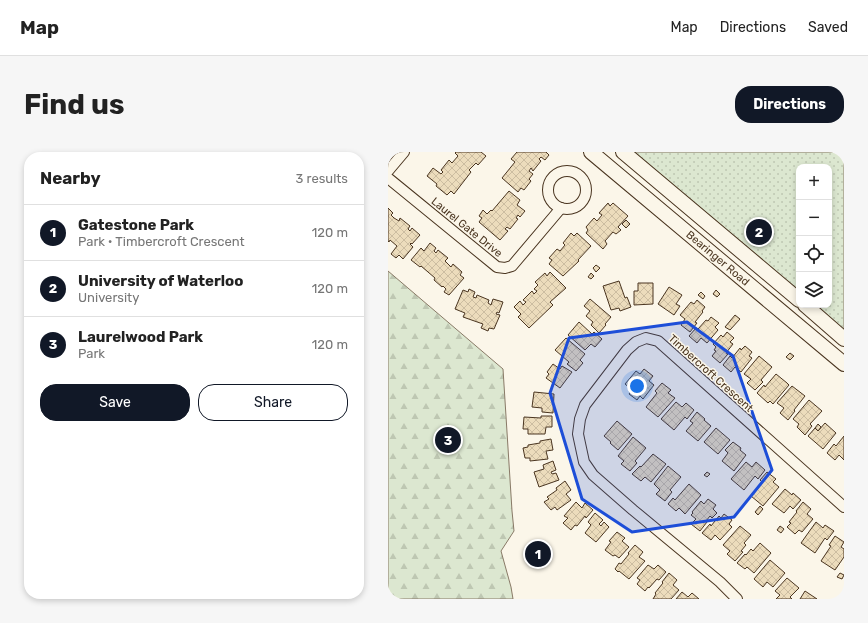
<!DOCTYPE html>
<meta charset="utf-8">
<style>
body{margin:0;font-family:Rubik,sans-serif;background:#f6f6f6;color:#222}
.controls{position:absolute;right:12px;top:12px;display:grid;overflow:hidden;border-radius:8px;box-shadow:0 2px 6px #0003}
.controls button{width:36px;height:36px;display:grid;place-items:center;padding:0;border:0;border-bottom:1px solid #e0e0e0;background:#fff;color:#222;font:20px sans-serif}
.you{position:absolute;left:249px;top:234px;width:14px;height:14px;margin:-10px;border:3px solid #fff;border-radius:50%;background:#1a73e8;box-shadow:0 0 0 6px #1a73e833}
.badge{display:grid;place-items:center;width:26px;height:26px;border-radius:50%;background:#111827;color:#fff;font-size:13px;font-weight:700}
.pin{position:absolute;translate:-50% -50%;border:2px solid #fff;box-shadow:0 1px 4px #0006}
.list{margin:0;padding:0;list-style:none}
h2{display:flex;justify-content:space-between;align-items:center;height:52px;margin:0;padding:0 16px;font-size:17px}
h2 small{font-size:13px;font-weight:400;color:#767676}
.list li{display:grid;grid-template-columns:26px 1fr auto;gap:12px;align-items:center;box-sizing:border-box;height:56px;padding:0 16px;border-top:1px solid #e0e0e0}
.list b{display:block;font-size:15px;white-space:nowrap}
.list p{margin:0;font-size:13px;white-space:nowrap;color:#767676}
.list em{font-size:13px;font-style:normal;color:#767676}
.actions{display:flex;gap:8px;padding:12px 16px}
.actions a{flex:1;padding:9px 0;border:1px solid #111827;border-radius:16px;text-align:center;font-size:14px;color:#111827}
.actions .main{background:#111827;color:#fff}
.icon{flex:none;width:22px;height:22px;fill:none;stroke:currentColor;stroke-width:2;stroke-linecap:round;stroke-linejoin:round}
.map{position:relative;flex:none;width:456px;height:447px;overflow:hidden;border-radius:16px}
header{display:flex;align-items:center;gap:24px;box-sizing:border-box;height:56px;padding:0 20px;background:#fff;border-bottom:1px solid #e0e0e0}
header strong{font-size:19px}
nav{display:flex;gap:22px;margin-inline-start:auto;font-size:14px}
.intro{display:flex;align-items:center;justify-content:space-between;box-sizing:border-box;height:96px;padding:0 24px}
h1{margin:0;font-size:28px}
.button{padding:10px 18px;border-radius:16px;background:#111827;color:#fff;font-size:14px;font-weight:700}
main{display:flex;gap:24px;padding:0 24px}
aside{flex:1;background:#fff;border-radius:16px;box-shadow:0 2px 6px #0003}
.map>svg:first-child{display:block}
</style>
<header>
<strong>Map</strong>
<nav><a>Map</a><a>Directions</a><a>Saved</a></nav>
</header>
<div class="intro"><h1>Find us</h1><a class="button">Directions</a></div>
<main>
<aside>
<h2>Nearby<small>3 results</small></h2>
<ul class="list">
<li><span class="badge">1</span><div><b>Gatestone Park</b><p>Park · Timbercroft Crescent</p></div><em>120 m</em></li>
<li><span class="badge">2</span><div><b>University of Waterloo</b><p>University</p></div><em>120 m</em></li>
<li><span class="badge">3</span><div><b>Laurelwood Park</b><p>Park</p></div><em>120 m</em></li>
</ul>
<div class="actions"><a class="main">Save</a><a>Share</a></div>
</aside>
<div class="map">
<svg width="456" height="447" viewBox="0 0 456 447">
<defs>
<pattern id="grass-dots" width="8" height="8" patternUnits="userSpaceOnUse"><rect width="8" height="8" fill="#dce7d0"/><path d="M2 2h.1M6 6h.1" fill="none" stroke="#bec7b2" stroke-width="1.8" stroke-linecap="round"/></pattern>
<pattern id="forest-firs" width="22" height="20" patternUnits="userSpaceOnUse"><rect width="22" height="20" fill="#dce7d0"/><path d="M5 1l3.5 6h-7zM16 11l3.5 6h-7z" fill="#bec7b2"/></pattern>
<pattern id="building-cross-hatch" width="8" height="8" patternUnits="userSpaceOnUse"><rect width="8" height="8" fill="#ecdcbc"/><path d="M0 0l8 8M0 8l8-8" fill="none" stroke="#ccbda1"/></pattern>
</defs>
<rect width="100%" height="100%" fill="#fbf6e9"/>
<path fill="url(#grass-dots)" stroke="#887966" d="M234,0H456V181L421,153H441V15H411V145Z"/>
<path fill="url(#forest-firs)" stroke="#887966" d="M0,119L115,217L124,359L126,379L113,399L123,435L125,447H0Z"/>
<g fill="url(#building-cross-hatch)" stroke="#4a3520">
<path d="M68,0H93L98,4L90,13L88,11L81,18L83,20L66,42L63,39L59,43L48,34L49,32L39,24L45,16L53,22L55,20L53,18L61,8L64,11L70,4L67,1Z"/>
<path d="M129,0H158L161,3L157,8L153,5L151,7L153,9L145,19L143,16L141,19L145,22L141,27L143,29L136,38L133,36L130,40L114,26L127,10L123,7Z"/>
<path d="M121,39L132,48L129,53L137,59L132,65L130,63L128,66L130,67L122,77L119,75L117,77L120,79L112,88L91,70L94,66L91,64L95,58L99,62L103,58L104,59Z"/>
<path d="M220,51L222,54L225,51L240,64L230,75L233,78L228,82L225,80L217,89L219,92L215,97L198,81L200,78L198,75L206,66L209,69L214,63L211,61Z"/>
<path d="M0,56L5,61L3,63L6,66L11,69L12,66L22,74L20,77L22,79L24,76L32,83L24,92L23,91L22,92L25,95L15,107L11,103L8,106L3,102L9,94L2,88L1,90L0,89Z"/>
<path d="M238,68L242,72L238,76L234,72Z"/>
<path d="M183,81L186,84L189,81L203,94L190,108L191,109L175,124L161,112L164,108L161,106L169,97L172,99L177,93L175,91Z"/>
<path d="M42,91L48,96L46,99L48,101L50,98L60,106L57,109L63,115L65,112L74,120L72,123L76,126L61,143L56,140L58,137L55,134L54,135L46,128L47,126L33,114L32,115L23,108L33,96L36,99Z"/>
<path d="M208,113L212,116L208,120L205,116Z"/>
<path d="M162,120L178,136L162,150L165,153L141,176L130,165L133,162L126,155L132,149L135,153L138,150L135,148L144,139L146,142L149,139L146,137L150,133L147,130L157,121L159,124Z"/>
<path d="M203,121L206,124L203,127L200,125Z"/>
<path d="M231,129L237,146L239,145L243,155L232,159L231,156L223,158L215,134Z"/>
<path d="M250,131H265V152L246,153V139H250Z"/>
<path d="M281,135L294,143L288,152L292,154L286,163L270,152Z"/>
<path d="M81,137L87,140L85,145L88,146L89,143L101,148L100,151L103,153L105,147L115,150L111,161L109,160L108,162L112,163L106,177L101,176L100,179L93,176L95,172L75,165L77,161L67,157L75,138L80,140Z"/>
<path d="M328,138L332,142L329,145L325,142Z"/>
<path d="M313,140L317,144L315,147L310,143Z"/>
<path d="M202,147L223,165L217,172L218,173L211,181L203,173L205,170L198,164L202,159L196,154Z"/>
<path d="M309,148L317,155L314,159L315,160L307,170L309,171L302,180L293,173L297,167L292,163L303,150L306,152Z"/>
<path d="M347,163L352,167L342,178L337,175Z"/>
<path d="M323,165L331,171L327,175L330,178L319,191L313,186L309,191L301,184L308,176L310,177L318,168L320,169Z"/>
<path d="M191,170L204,182L206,180L214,187L207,195L203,192L197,198L180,183Z"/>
<path d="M339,180L346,186L342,190L345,192L338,201L340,202L332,211L324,204L328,199L326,198L328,195L325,192L333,183L335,185Z"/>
<path d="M178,186L197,202L192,208L195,211L188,219L179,212L181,210L167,198Z"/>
<path d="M357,194L364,200L361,204L364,206L353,220L347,215L343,220L335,213L342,204L344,206L352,196L353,198Z"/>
<path d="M402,201L406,204L402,208L398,205Z"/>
<path d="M371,204L384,215L373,228L375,230L367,238L359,231L363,227L356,222Z"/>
<path d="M165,212L172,217L174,214L184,220L172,236L158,226L161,222L159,220Z"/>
<path d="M256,217L265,224L261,229L266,233L255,247L252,244L249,248L241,242L244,238L237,232L248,219L252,222Z"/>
<path d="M388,222L399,231L401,233L385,252L382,249L380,251L369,241L376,233L377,235Z"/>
<path d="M274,231L283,238L280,241L287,246L270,265L258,255L269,241L267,239Z"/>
<path d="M404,234L417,244L406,258L407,259L400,268L392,261L396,256L389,251Z"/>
<path d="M146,240L166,242L165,261L154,260V256L144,255Z"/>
<path d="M421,248L434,259L422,272L424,274L417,283L409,275L411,272L405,267Z"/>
<path d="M288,250L294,255L298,251L306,258L299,267L297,265L286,278L273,267Z"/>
<path d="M309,260L317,267L316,268L323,274L310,289L298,279L305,271L302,269Z"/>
<path d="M153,264H164V275H158L157,282H140V277H135L136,265L153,266Z"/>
<path d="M229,269L244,282L230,298L222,291L223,290L216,284Z"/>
<path d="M437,271L448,281L435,297L420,284L427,276L430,279Z"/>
<path d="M430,272L433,275L430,279L427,276Z"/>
<path d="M328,276L342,288L330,302L316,290Z"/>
<path d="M456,284V308L451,303L447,308L439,301L446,292L448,294Z"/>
<path d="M245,285L258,296L247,309L249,311L242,319L233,312L236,309L230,304Z"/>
<path d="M163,287L165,298L158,299L160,307L142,309V306H137L135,296L140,295V293L152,291V289Z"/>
<path d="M345,290L353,296L352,298L358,303L346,319L334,309L340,301L337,298Z"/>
<path d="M265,302L278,312L263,330L257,325L253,329L244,322L252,314L253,315Z"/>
<path d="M165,309L168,318L163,320L164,322L168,321L171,328L151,335L146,320L156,317L155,313Z"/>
<path d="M358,310L364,315L368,310L377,318L370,327L367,324L356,338L343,327Z"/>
<path d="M280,314L293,325L282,338L284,340L277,349L268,342L272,338L266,332Z"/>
<path d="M319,320L322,322L319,325L316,323Z"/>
<path d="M379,320L388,327L385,330L391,335L375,354L363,344L374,330L372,328Z"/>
<path d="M177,329L183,338L178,342L183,348L169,358L167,355L163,358L156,350L161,347L159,345L169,338L168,336Z"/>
<path d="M301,332L313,343L297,362L291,356L288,359L280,352L285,346L287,348Z"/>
<path d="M397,337L404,343L405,341L413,348L405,357L402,354L396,361L384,352Z"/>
<path d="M320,347L328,353L325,357L329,361L324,366L322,364L318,369L319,370L312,379L303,372L308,367L303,363L305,361L304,360L313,349L316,352Z"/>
<path d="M188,350L194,356L197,351L205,358L198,366L197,364L189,374L187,373L183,378L175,371L180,366L176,364Z"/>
<path d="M415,350L423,357L419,362L425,367L414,380L411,378L407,382L399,375L403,371L401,370L409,360L408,359Z"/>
<path d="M372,354L375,357L370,363L367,360Z"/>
<path d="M207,361L215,368L211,372L213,374L216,370L221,375L208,390L197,381L203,373L200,370Z"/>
<path d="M336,362L344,368L341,372L344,375L332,388L327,383L323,388L314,381L322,372L323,374L331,364L333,366Z"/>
<path d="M428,370L435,376L437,373L446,379L439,388L437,386L427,401L413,391Z"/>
<path d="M352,374L363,383L356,391L358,393L353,399L355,400L347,409L339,402L342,399L335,393Z"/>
<path d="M392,374L396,377L393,381L389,378Z"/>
<path d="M229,380L237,386L234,389L241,395L231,406L227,403L225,404L217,398L223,390L221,389Z"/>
<path d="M447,384L456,390L453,395L456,397V405L447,418L433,409L443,394L441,393Z"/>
<path d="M372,391L383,401L366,421L359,415L357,417L349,411L357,402L358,403L363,397L365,399Z"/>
<path d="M247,393L255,400L251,405L257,409L241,427L231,419L230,420L227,417L231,411L233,412L241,402L240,401Z"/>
<path d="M382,408L397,421L385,435L379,430L375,435L366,427Z"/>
<path d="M260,413L266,417L270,413L278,420L271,428L269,427L261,436L260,435L257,439L249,432L252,428L249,426Z"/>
<path d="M281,421L289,428L285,433L291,438L283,447H265L268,442L267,441L275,431L274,430Z"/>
<path d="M452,421L456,423L454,427L449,425Z"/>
<path d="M399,426L411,436L402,445L404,447H388L392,443L387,439Z"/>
<path d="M417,439L429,447H412Z"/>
<path d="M294,440L300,445L304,441L311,447H288Z"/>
</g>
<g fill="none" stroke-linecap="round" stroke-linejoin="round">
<g stroke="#4a3520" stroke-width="12">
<g id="minor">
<path d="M0,19L16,0"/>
<circle cx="179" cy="38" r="19"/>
<path d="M0,26L109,115L117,116L124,114L173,56"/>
<path d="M349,447L332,430L245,358L205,323L196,310L190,282L192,267L197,253L239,198L248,190L258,186L270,189L456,355"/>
</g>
</g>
<g stroke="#4a3520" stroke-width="16">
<g id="secondary">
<path d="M203,0L456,212"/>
<path d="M235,0L411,148"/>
<path d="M417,153L456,187"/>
</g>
</g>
<use href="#minor" stroke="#fbf6e9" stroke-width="10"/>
<use href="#secondary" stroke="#fbf6e9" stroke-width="14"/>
</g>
<path fill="#1d4ed8" fill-opacity="0.2" stroke="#1d4ed8" stroke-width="3" stroke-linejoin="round" d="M299,170L345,204L384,318L346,365L244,380L194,347L162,241L181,186Z"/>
<g text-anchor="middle" stroke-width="3" stroke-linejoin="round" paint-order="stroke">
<g font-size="11" fill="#4a3520" stroke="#fbf6e9">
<text transform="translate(79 75) rotate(39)" y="4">Laurel Gate Drive</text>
<text transform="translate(330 106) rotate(40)" y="4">Bearinger Road</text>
<text transform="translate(323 221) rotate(42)" y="4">Timbercroft Crescent</text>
</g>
</g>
</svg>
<div class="controls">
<button>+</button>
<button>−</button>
<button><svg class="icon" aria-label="locate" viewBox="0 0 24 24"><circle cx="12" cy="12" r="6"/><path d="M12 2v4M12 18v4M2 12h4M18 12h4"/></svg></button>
<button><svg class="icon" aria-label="layers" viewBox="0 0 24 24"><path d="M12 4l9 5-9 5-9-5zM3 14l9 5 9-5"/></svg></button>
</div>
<div class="you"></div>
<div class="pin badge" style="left:150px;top:402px">1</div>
<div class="pin badge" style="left:371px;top:80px">2</div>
<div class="pin badge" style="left:60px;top:288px">3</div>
</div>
</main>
